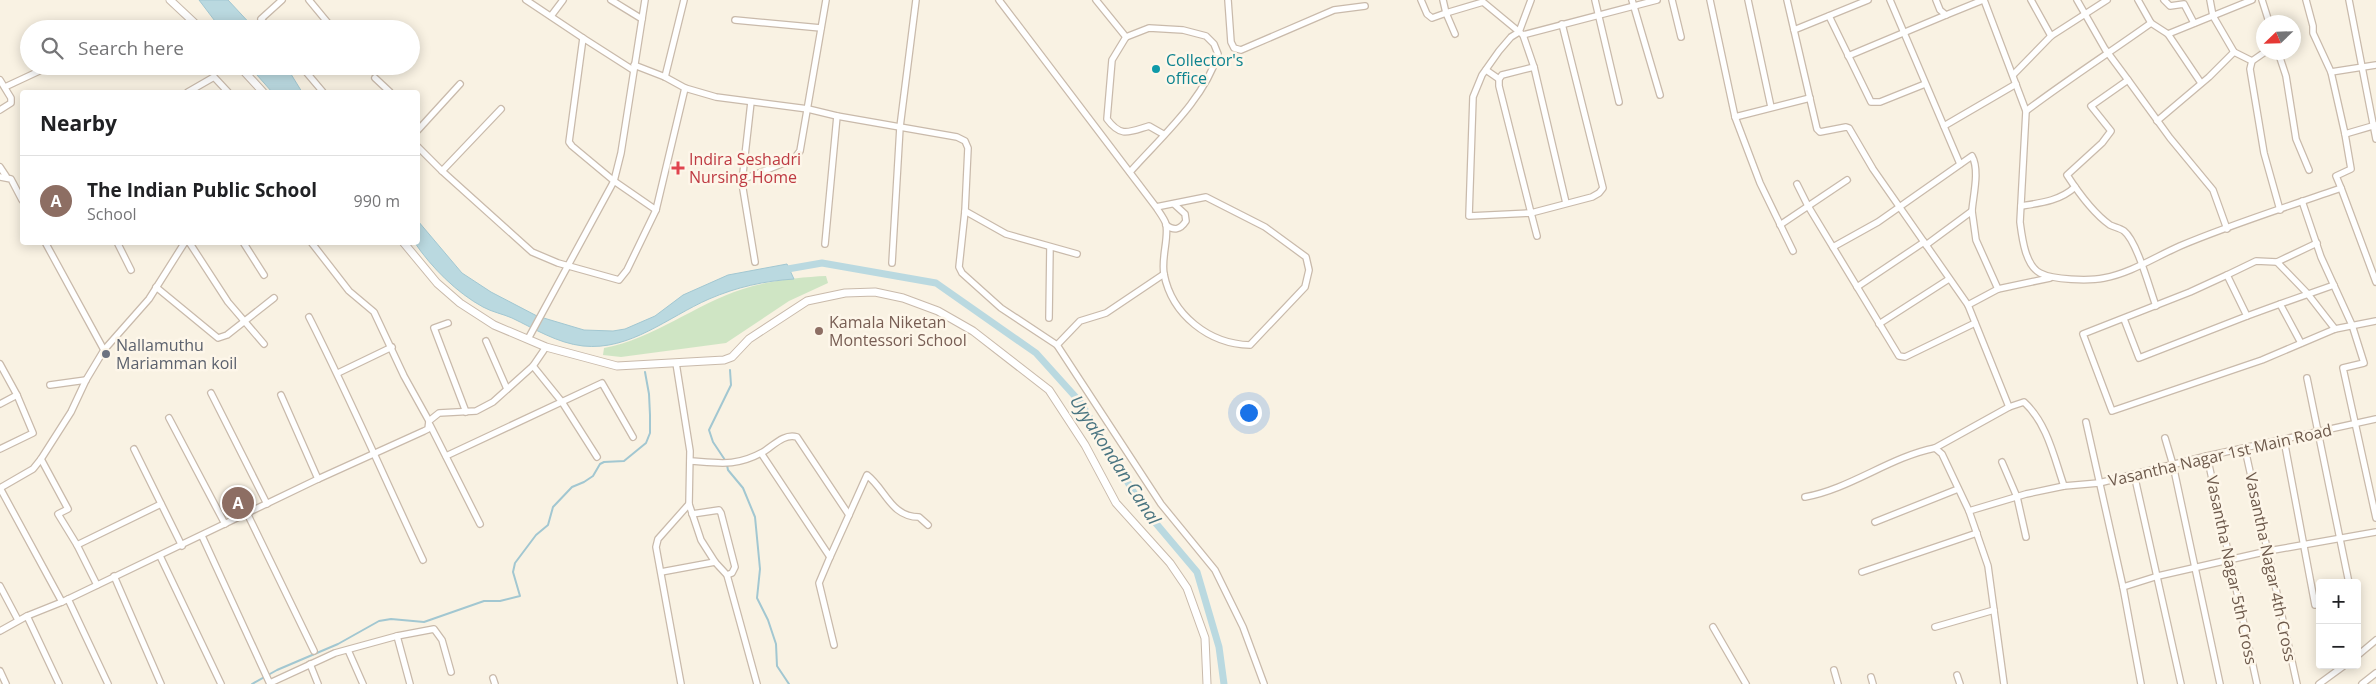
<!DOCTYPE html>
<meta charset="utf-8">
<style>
body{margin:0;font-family:"Open Sans",sans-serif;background:#f6f6f6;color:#202124}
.controls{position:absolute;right:15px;bottom:15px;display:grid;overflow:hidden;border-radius:5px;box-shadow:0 2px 12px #0003}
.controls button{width:45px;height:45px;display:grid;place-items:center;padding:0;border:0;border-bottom:1px solid #e0e0e0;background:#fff;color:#202124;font:25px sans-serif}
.compass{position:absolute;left:2256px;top:15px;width:45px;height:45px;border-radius:50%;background:#fff;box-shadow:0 2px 12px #0003;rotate:247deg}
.you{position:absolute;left:1248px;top:412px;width:18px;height:18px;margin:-12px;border:4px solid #fff;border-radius:50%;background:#1a73e8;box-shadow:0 0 0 8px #1a73e833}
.badge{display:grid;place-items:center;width:32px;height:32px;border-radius:50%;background:#0f766e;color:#fff;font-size:16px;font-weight:700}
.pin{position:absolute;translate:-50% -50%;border:2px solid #fff;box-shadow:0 1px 5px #0006}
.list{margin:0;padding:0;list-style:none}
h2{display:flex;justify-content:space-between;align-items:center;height:65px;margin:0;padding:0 20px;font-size:21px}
h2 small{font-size:16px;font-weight:400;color:#757577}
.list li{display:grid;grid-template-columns:32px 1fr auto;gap:15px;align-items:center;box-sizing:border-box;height:90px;padding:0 20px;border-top:1px solid #e0e0e0}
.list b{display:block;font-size:19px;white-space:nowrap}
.list p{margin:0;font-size:16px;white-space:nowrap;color:#757577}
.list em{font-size:16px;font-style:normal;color:#757577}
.icon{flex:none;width:28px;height:28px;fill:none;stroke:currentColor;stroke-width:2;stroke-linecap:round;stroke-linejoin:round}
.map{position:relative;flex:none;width:2376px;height:684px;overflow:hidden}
.search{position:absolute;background:#fff;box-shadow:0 2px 12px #0003;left:20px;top:20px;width:400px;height:55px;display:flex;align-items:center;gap:12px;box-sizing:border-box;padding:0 18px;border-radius:28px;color:#757577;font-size:19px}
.panel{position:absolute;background:#fff;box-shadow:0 2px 12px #0003;left:20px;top:90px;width:400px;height:155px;border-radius:5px}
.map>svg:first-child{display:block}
</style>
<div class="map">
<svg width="2376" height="684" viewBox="0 0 2376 684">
<rect width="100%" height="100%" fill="#f9f2e3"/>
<path fill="#cfe5c4" d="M826,276L828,283L789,301L726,343L621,357L603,355L604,348C654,339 695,304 743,289C767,281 801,277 826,276Z"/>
<g fill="#bad9e0" stroke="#a2c7d1">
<path d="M199,0H228L255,29H221Z"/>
<path d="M249,66H286L302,92H272Z"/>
<path d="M418,221L462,273L491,292L537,316L584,330L613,331L625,329L655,316L683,295L728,275L787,264L794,279C764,281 737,287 709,299C668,317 630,351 583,346C557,343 535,329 512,318C503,314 492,312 483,307C457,293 431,267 415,243L418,242Z"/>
</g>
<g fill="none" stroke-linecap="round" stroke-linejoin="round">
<g stroke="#a2c7d1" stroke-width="2">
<path d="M725,460L713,442L709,430L731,385L730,370"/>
<path d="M727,465L728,470L743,488L755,517L760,569L757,598L768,620L776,644L777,666L789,684"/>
<path d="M252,684L277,670L338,644L379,621L391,619L424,622L484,601H500L520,596L513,572L515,563L536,535L548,525L553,507L572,487L584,482L593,476L600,464L604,462L624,461L646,443L650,433V415L649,394L645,372"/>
</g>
<path stroke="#bad9e0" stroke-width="7" d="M782,270L822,263L936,283L1036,353L1081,403L1143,508L1197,572L1219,647L1224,684"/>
<g stroke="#c9baab" stroke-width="8">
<g id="minor">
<path d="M309,0L333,29"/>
<path d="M526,0L583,38"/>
<path d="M611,0L642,19"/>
<path d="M999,0L1156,207C1159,212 1164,218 1166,224C1169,238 1161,258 1164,274C1172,315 1209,344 1250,345L1305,287L1309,270L1306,257L1265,227L1206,197L1156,207"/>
<path d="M1096,0L1126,37L1149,28L1183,30L1206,36L1214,44L1218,54C1204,100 1161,137 1130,172"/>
<path d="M1228,0L1231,42L1234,48L1241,50L1334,10L1365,6"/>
<path d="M1421,0L1427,14L1432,18L1446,13L1455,34"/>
<path d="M1443,0L1446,13L1483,2L1523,35L1657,0"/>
<path d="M1531,0L1519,32L1511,37L1499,51L1482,75L1473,97L1469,216L1531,213L1537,236"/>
<path d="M1595,0L1619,102"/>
<path d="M1632,0L1660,95"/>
<path d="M1672,0L1681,37"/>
<path d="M1710,0L1735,117L1760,183L1793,251"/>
<path d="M1748,0L1771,107"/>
<path d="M1787,0L1817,129L1820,132L1846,127L1849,128L1873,169L1968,305L2009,407L2024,402C2047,423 2054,457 2064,486"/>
<path d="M1890,0L1960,164"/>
<path d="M1936,0L1940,10L1946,15L1983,0"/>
<path d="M1984,0L2026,111L2020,222C2022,237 2025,265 2040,273C2053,280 2089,281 2104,278C2131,273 2155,257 2180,246C2232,224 2287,207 2341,188L2376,282"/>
<path d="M2031,0L2051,36"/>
<path d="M2077,0L2105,49L2128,80L2170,138L2213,190L2227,229"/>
<path d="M2138,0L2151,23L2168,34L2252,0"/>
<path d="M2164,0L2170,6L2184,4L2194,23"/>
<path d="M2210,0L2213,16L2234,52L2252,61"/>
<path d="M2262,0L2269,22"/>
<path d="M2306,0L2313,26V33L2331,72L2345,134L2351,169L2336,176L2341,188"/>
<path d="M2349,0L2376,139"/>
<path d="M551,16L563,0"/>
<path d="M1829,16L1871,102H1880L1925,84"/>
<path d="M735,20L821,28"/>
<path d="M269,29L261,19L282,0"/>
<path d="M1794,30L1868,0"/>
<path d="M2168,34L2201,83"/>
<path d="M1523,35L1534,67L1502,75L1499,79V86L1531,213L1592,197L1599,193L1603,188L1562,24"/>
<path d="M1126,37L1112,60L1107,119C1121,138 1129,132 1149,126L1163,134"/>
<path d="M2265,52L2252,61L2250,69L2264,153L2280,210"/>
<path d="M2278,52L2286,76L2296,139L2309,170"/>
<path d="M1848,56L1946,15"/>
<path d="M634,65L665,77L685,88L716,97L808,109L837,116L957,137L965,141L968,148L965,211L959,267L962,273L1001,308L1057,345L1161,504L1215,570L1243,627L1264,684"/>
<path d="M301,66L323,92"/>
<path d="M1534,67L1566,203"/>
<path d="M633,70L583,38L569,142L572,146L614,181L656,210L685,88"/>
<path d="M1486,70L1499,79"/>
<path d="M2331,72L2376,65"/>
<path d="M2013,75L2051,36L2107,0"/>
<path d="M665,77L684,0"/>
<path d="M375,78L390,92"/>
<path d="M0,80L11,98V103L0,110"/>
<path d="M2128,80L2091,106L2111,131L2102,143L2067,175C2078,192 2093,213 2110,225C2114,227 2120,228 2124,231C2137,241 2150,290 2156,306"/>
<path d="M5,87L50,66"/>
<path d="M188,92L214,77L228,92"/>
<path d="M501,109L442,171L532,252L558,263L619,280L627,270L656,210"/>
<path d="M2026,111C2067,80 2109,53 2151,23"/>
<path d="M1735,117L1810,98"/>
<path d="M2157,121L2209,77L2234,52"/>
<path d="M1944,126L2016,84"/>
<path d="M418,130L460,84"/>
<path d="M2345,134L2376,125"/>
<path d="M418,147L442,171"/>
<path d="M0,167L6,176"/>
<path d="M0,177L11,179L22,200"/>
<path d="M742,182L751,102"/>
<path d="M1797,184L1808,206L1899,356L1905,357L1975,323"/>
<path d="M2302,201L2321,257L2352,325L2364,363L2343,368L2376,518"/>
<path d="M2021,206C2040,203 2060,201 2075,187"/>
<path d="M965,211L1006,234L1077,254"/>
<path d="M1166,225C1174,231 1180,230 1186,221L1185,214L1174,204"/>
<path d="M1780,225L1847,180"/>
<path d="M45,242L104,350"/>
<path d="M117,242L131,270"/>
<path d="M189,242L228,302L264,344"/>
<path d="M243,242L264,275"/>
<path d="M311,242L349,291L374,312L404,376L429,421"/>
<path d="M825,244L837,116"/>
<path d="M1926,245L1972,211L1976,240L1998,289L1968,305"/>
<path d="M1833,247L1878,222L1972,156C1980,170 1973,196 1972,211"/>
<path d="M755,262L742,183L744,179L794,159L800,151L826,0"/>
<path d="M2277,262L2317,243"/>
<path d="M892,263L900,127L916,0"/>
<path d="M2227,275L2256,261L2277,262L2307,293L2335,329"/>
<path d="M156,287L218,338L227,335L274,298"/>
<path d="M1857,287L1924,242"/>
<path d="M1998,289L2050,278"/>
<path d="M2280,304L2334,285"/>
<path d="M2247,316L2280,304L2301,343"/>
<path d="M309,317C349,396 385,479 423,560"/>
<path d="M1049,318L1050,247"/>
<path d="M2124,319L2139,358L2247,316L2227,275L2190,292L2083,334L2112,411L2262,360L2335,329L2376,321"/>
<path d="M448,323L434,328L466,412"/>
<path d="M1879,324L1949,279"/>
<path d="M528,339L614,181L621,153L645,0"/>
<path d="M486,341L507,389"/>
<path d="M1057,345L1080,321L1106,313L1164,274"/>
<path d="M676,363L690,451L689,504L658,539L656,547L681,684"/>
<path d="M0,364L17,395L0,404"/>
<path d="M533,366L562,402L597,457"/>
<path d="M338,373L392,347"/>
<path d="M2307,378L2349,583"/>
<path d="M50,385L86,380"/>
<path d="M211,393L267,504"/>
<path d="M281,395L318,479"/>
<path d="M169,418L225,524"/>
<path d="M2086,422L2123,587L2141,684"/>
<path d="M430,425L480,524"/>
<path d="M2165,438L2173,465L2220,684"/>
<path d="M2284,440L2315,605"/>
<path d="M1935,448L2009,407"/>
<path d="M0,449L33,433L17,395"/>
<path d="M134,449L182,546"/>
<path d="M2245,449L2297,684"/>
<path d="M446,456L602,383L633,437"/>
<path d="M2207,456L2257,684"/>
<path d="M41,459L68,509L58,514L77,545L97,585"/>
<path d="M690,461C719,463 736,467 763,452C773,446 784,433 797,437L849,515L830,557L761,453"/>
<path d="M2002,462L2017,497L2026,537"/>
<path d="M2134,474L2181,684"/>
<path d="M0,488L33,469L41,459L71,412L86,380L104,350L149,299L185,242"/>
<path d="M0,488L62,602"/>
<path d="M1805,497C1850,489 1890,457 1935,448L1942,454L1969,511"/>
<path d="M247,513L314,651"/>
<path d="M692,514L719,510L721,513L735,567L732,573L727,575"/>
<path d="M849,515L867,475C886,490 891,517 919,517L928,525"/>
<path d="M1875,522L1958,489"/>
<path d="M202,536L270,684"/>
<path d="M77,545L161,504"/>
<path d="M160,556L221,684"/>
<path d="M830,557L819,583L834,645"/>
<path d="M715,562L727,575L757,684"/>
<path d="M661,572L715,562L701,540L689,504"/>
<path d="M1862,572L1977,533"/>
<path d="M114,576L161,684"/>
<path d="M0,586L18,620"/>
<path d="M2123,587L2158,576L2268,551L2376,532"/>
<path d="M68,599L108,684"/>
<path d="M27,616L59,684"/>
<path d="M1713,627L1746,684"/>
<path d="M1935,627L1994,610"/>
<path d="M0,631L27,616L62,602L318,479L424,431L428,429L429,421L439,413L476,411L493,402L533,366L546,347"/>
<path d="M397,636L410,684"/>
<path d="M348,650L363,684"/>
<path d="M2357,656L2376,640"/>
<path d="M310,664L318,684"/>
<path d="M1834,670L1838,684"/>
<path d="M0,671L6,684"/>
<path d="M1957,675L1960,684"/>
<path d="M1871,677L1873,684"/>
<path d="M493,678L495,684"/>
<path d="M270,683L335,653L397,636L434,629L442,640L451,672"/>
<path d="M2004,684L1988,566L1969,511L2026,494L2064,486L2099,483L2207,456L2376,419"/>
<path d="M2319,684L2345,665"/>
<path d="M2362,684L2376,673"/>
</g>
</g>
<g stroke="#c9baab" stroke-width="9">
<g id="tertiary">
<path d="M170,0L201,29"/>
<path d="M239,66L263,92"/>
<path d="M403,242L437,283L460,303L494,325L546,347L617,366L724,360L732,357L749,339L807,301L845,293L875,292L903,298L938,311L973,331L1049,390L1085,445L1116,503L1170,563L1187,588L1205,638L1207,684"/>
</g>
</g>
<use href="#minor" stroke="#fff" stroke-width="5.5"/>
<use href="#tertiary" stroke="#fff" stroke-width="7"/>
</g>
<circle fill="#0f9aa8" stroke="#fdf6e9" stroke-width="2" cx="1156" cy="69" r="5"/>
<path fill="#e0444e" stroke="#fdf6e9" stroke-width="2" d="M675.5 160.5h5v5h5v5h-5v5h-5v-5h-5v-5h5z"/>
<circle fill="#8d6e63" stroke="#fdf6e9" stroke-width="2" cx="819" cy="331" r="5"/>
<circle fill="#6b7280" stroke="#fdf6e9" stroke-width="2" cx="106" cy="354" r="5"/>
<g text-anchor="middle" stroke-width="5" stroke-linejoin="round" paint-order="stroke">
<g font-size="16" fill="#0d838f" stroke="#fdf6e9" text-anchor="start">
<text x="1166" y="66">Collector's<tspan x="1166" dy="18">office</tspan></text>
</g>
<g font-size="16" fill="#be3a42" stroke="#fdf6e9" text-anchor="start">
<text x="689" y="165">Indira Seshadri<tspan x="689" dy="18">Nursing Home</tspan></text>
</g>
<g font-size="16" fill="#785e54" stroke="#fdf6e9" text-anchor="start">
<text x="829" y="328">Kamala Niketan<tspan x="829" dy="18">Montessori School</tspan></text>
</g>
<g font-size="16" fill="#5b616d" stroke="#fdf6e9" text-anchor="start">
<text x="116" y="351">Nallamuthu<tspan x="116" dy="18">Mariamman koil</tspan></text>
</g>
<g font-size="16" fill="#6e5a4c" stroke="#fdf6e9">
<text transform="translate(2220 455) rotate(-13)" y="6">Vasantha Nagar 1st Main Road</text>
<text transform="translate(2271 567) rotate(78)" y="6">Vasantha Nagar 4th Cross</text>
<text transform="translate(2232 570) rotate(78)" y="6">Vasantha Nagar 5th Cross</text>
</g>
<g font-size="18" font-style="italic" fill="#497480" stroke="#fdf6e9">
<text transform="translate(1115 460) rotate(57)" y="6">Uyyakondan Canal</text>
</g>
</g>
</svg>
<div class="controls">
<button>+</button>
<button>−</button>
</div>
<svg class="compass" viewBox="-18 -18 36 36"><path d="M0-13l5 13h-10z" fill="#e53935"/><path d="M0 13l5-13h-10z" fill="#757577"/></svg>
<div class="you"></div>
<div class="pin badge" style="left:238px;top:503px;background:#8d6e63">A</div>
<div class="search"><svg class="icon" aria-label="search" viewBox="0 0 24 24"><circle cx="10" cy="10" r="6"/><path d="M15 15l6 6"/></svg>Search here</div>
<section class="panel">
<h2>Nearby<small></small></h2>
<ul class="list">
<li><span class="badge" style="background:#8d6e63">A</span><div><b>The Indian Public School</b><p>School</p></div><em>990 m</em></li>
</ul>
</section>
</div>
